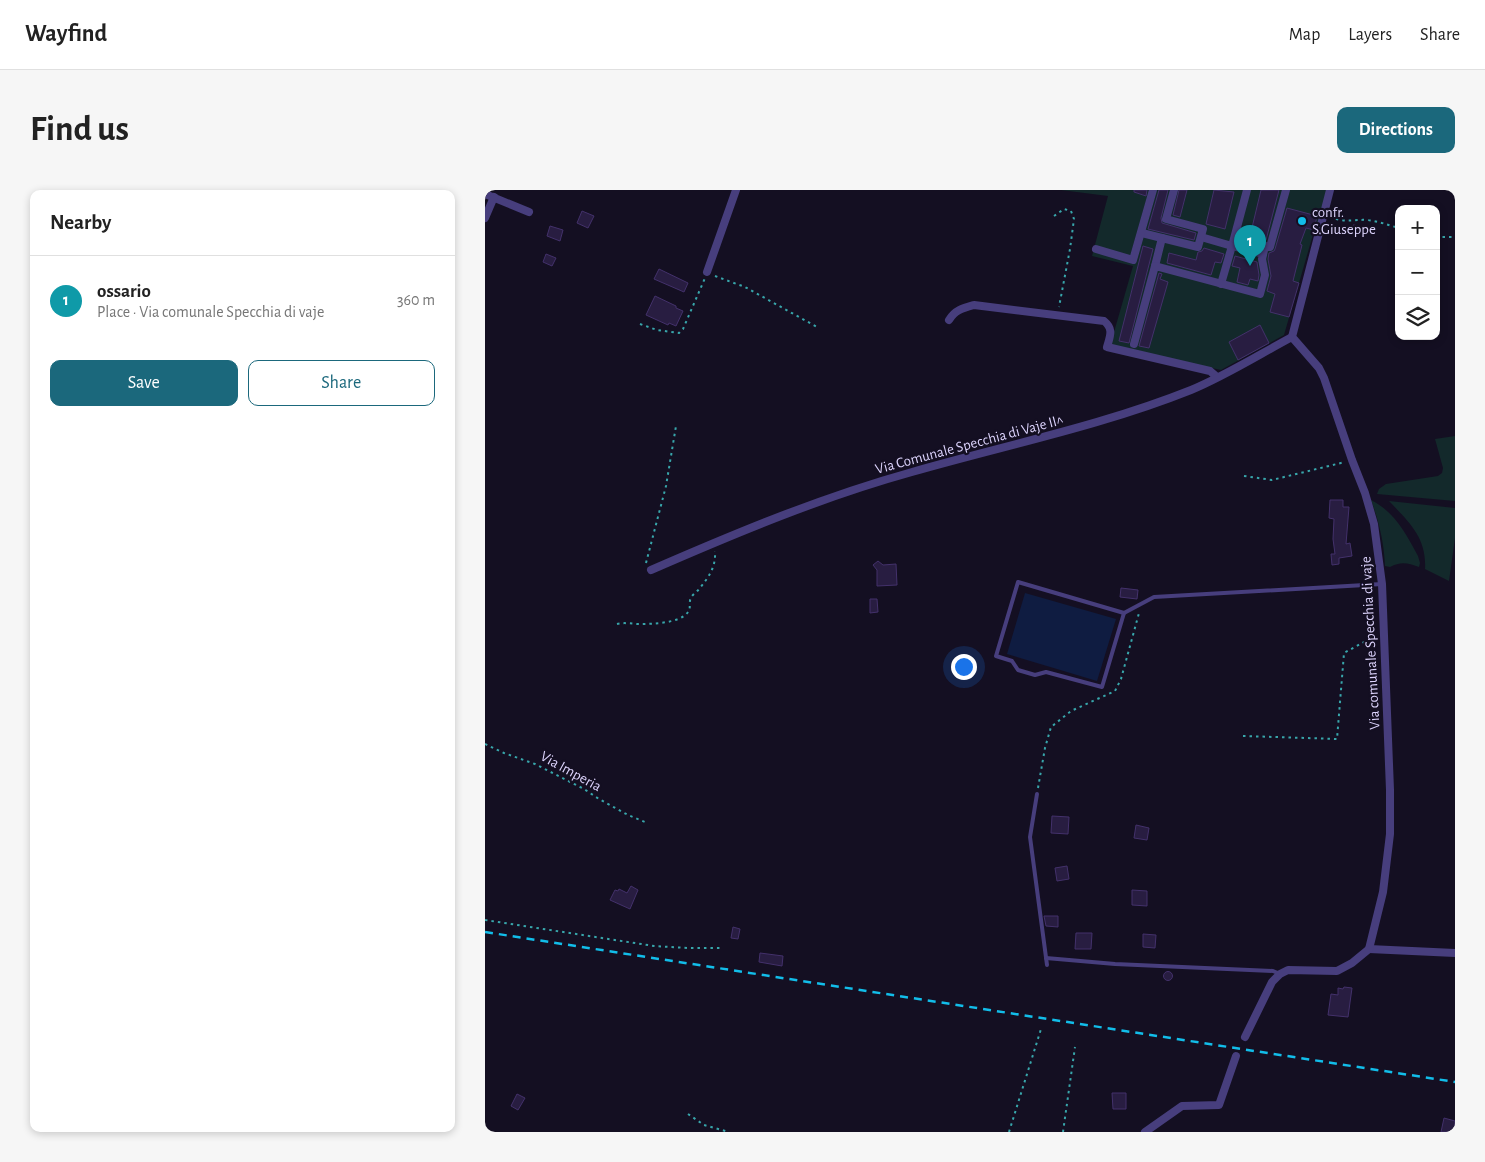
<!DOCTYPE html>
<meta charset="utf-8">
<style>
body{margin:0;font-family:"Alegreya Sans",sans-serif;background:#f6f6f6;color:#222}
.controls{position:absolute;right:15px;top:15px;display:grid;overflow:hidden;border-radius:10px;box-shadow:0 2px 8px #0003}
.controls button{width:45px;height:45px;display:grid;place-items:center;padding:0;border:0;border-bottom:1px solid #e0e0e0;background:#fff;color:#222;font:25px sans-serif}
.you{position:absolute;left:478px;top:476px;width:18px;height:18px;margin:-12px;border:4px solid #fff;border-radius:50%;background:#1a73e8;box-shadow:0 0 0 8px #1a73e833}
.badge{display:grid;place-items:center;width:32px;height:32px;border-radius:50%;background:#1b687c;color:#fff;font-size:16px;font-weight:700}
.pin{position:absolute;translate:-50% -41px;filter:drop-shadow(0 1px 2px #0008)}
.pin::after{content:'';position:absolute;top:26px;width:18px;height:15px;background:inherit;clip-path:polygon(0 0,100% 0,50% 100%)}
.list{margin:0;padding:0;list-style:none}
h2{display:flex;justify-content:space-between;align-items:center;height:65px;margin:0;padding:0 20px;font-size:21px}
h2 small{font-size:16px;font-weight:400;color:#767676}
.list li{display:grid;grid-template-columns:32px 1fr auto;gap:15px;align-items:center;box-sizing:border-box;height:90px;padding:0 20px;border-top:1px solid #e0e0e0}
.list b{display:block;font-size:19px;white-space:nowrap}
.list p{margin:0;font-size:16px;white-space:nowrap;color:#767676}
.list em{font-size:16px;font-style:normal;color:#767676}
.actions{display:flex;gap:10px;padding:15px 20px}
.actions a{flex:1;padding:11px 0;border:1px solid #1b687c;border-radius:10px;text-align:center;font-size:18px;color:#1b687c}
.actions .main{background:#1b687c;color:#fff}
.icon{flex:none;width:28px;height:28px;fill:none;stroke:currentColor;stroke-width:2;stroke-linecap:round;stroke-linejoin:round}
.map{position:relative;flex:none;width:970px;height:942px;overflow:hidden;border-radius:10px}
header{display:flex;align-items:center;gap:30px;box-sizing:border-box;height:70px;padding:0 25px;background:#fff;border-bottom:1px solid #e0e0e0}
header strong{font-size:24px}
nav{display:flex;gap:28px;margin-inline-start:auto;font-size:18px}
.intro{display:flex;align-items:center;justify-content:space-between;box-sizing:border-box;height:120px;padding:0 30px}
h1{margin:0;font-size:35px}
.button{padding:12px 22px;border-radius:10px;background:#1b687c;color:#fff;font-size:18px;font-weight:700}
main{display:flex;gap:30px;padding:0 30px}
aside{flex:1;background:#fff;border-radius:10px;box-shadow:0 2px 8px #0003}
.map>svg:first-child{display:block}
</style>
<header>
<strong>Wayfind</strong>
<nav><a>Map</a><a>Layers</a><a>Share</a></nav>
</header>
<div class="intro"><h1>Find us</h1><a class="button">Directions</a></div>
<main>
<aside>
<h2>Nearby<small></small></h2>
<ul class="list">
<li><span class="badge" style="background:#0f9aa8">1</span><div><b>ossario</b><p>Place · Via comunale Specchia di vaje</p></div><em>360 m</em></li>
</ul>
<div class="actions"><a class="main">Save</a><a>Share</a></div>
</aside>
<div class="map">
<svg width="970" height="942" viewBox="0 0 970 942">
<rect width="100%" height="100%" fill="#140f22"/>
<g fill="#13292b">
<path d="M576,0H842L831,41H829L799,145L736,180L625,156L648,76L607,66L623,6Z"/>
<path d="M970,246V311L892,304L894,299L901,294L953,286L957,283L958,278L950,249Z"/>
<path d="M886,310C910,322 921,344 933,366L935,373L934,377C923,373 916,371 905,377L900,376C899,352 894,332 886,310Z"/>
<path d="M904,311L970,318V348L964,391L940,379C942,348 924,332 904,311Z"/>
</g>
<path fill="#0f1c41" d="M540,403L631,429L612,491L522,464Z"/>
<g fill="#281d41" stroke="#43316b">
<path d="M649,0H662L661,6L649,2Z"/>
<path d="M674,0H683L676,28L677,33L711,43L709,50L663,39Z"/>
<path d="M694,0H702L695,27L688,25Z"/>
<path d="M729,0L749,2L740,39L721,34Z"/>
<path d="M776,0H794L781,50L765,46Z"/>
<path d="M802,18L832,26L829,40L821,38L815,54L817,55L808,91L814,93L804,127L785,122L790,104L782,101L786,86L783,69L784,63L789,61L790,59Z"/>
<path d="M97,21L109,26L103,38L92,33Z"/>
<path d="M868,35L875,36L874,44L866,42Z"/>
<path d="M65,36L78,40L75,51L62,46Z"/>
<path d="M658,56L668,59L644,153L634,151Z"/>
<path d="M719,58L739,64L736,73L730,72L726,85L682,73L684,63L711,70L713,62L717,61Z"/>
<path d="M61,64L71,68L67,76L58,72Z"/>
<path d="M750,66L772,72L774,85L773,91L765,89L763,95L752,92L755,78L747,76Z"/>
<path d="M174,79L203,93L199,102L169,89Z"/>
<path d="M674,83L677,84L675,89L683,92L664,158L654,156Z"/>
<path d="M170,106L191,116V118L198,121L191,136L184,133L183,135L161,125Z"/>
<path d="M775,135L784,153L753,170L744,152Z"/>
<path d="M845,310H858V317H864L861,354L865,353L867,366L854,368V374L847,375L846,364H850L848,349L849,329L844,328Z"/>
<path d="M393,371L398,375L411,374L412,395L392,396V380L388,375Z"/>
<path d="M636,398L653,400L652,409L635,407Z"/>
<path d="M385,409H392L393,422L385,423Z"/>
<path d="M567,626L584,627L583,644L566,643Z"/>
<path d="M651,635L664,638L662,650L649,648Z"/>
<path d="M582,676L584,689L572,691L570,678Z"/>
<path d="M146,696L153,700L145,719L125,710L130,700L133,701L134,699L142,703Z"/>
<path d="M647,700L662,701V716L647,715Z"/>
<path d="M559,726H573V737L561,736Z"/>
<path d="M248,737L255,739L253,749L246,748Z"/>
<path d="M591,743H607L606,759H590Z"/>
<path d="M658,744L671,745L670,758L658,757Z"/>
<path d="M275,763L298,766L297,776L274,772Z"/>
<circle cx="683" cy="786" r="4.5"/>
<path d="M859,797L867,798L863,827L843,825L846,804L853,805V798L858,799Z"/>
<path d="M627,903H641V919H628Z"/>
<path d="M32,904L40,908L33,920L26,916Z"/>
<path d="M959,928L970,931L969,942H956Z"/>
</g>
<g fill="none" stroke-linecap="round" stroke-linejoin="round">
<g stroke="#38a6ab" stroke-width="2" stroke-dasharray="2.5 4" stroke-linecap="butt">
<path d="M569,26L579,19L586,21L589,29L585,59L574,117"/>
<path d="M845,26C859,34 868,29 882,30C893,31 903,35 914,38"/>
<path d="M951,47H970"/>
<path d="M230,86L260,97L332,137"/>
<path d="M155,134L172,140L194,143L198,139L220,88"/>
<path d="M759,286L787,290L860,272"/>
<path d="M161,373L181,296L191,236"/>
<path d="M132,434C140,432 147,434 155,434C168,434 196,433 203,422C206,418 204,416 205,411C205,406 211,403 214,399C224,387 231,377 230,361"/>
<path d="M758,546L852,549L859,463L890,446"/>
<path d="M0,554L19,563L50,574L99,599L114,609L143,625L160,632"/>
<path d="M553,598L560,558L566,537L586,521L630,501L636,489L654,423"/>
<path d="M0,730L169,756L202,758H238"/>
<path d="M203,924L219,935L244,942"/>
<path d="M524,942L556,839"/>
<path d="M578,942L590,857"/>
</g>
<g stroke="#473e7d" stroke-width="4">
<path d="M533,392L639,423L617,497L561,482L550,485L533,480L527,471L511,466Z"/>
<path d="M639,423L669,407L897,394"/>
<path d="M552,604L545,647L562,775"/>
<path d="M561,768L630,774L788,781L795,784"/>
</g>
<g stroke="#473e7d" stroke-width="8">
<path d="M762,0L747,56L778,64"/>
<path d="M0,4L44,22"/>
<path d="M0,28L9,7"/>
<path d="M657,43L677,48"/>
<path d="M716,47L747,56L736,94"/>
<path d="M611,59L648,70L668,0"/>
<path d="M670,76L677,48L713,57L718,39L681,29L689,0"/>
<path d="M222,82L251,0"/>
<path d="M464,130C470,120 478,118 489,115L619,131C629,139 625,146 622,157L725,181L732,187"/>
<path d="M649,154L670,76L775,104L780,85L777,69L780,56L785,57L801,0"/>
<path d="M166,380C251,343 337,307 427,282C521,255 616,236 706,200C740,186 775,164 807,147"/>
<path d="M884,759L970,763"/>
<path d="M760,847L787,792L795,784L803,780L852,781L867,773L884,759L898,702L905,644V600L897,394L889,334L880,303L867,270L839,188L834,178L807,147L845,0"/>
<path d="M660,942L697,916L734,915L751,866"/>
</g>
<path stroke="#12bde9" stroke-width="2.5" stroke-dasharray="8 6" stroke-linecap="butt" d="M0,742L970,892"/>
</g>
<circle fill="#12bde9" stroke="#140f22" stroke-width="2" cx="817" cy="31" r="5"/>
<g text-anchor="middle" stroke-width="4.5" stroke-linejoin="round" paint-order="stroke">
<g font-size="15" fill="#dcd3fc" stroke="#140f22" text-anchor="start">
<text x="827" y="27">confr.<tspan x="827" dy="17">S.Giuseppe</tspan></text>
</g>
<g font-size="15" fill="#dcd3fc" stroke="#140f22">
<text transform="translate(484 254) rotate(-15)" y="5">Via Comunale Specchia di Vaje II^</text>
<text transform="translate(885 453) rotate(-93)" y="5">Via comunale Specchia di vaje</text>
<text transform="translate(86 581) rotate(29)" y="5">Via Imperia</text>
</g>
</g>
</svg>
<div class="controls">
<button>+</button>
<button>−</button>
<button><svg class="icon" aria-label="layers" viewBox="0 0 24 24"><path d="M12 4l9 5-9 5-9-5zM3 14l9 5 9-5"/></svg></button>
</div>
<div class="you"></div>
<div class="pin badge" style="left:765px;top:76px;background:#0f9aa8">1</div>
</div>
</main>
